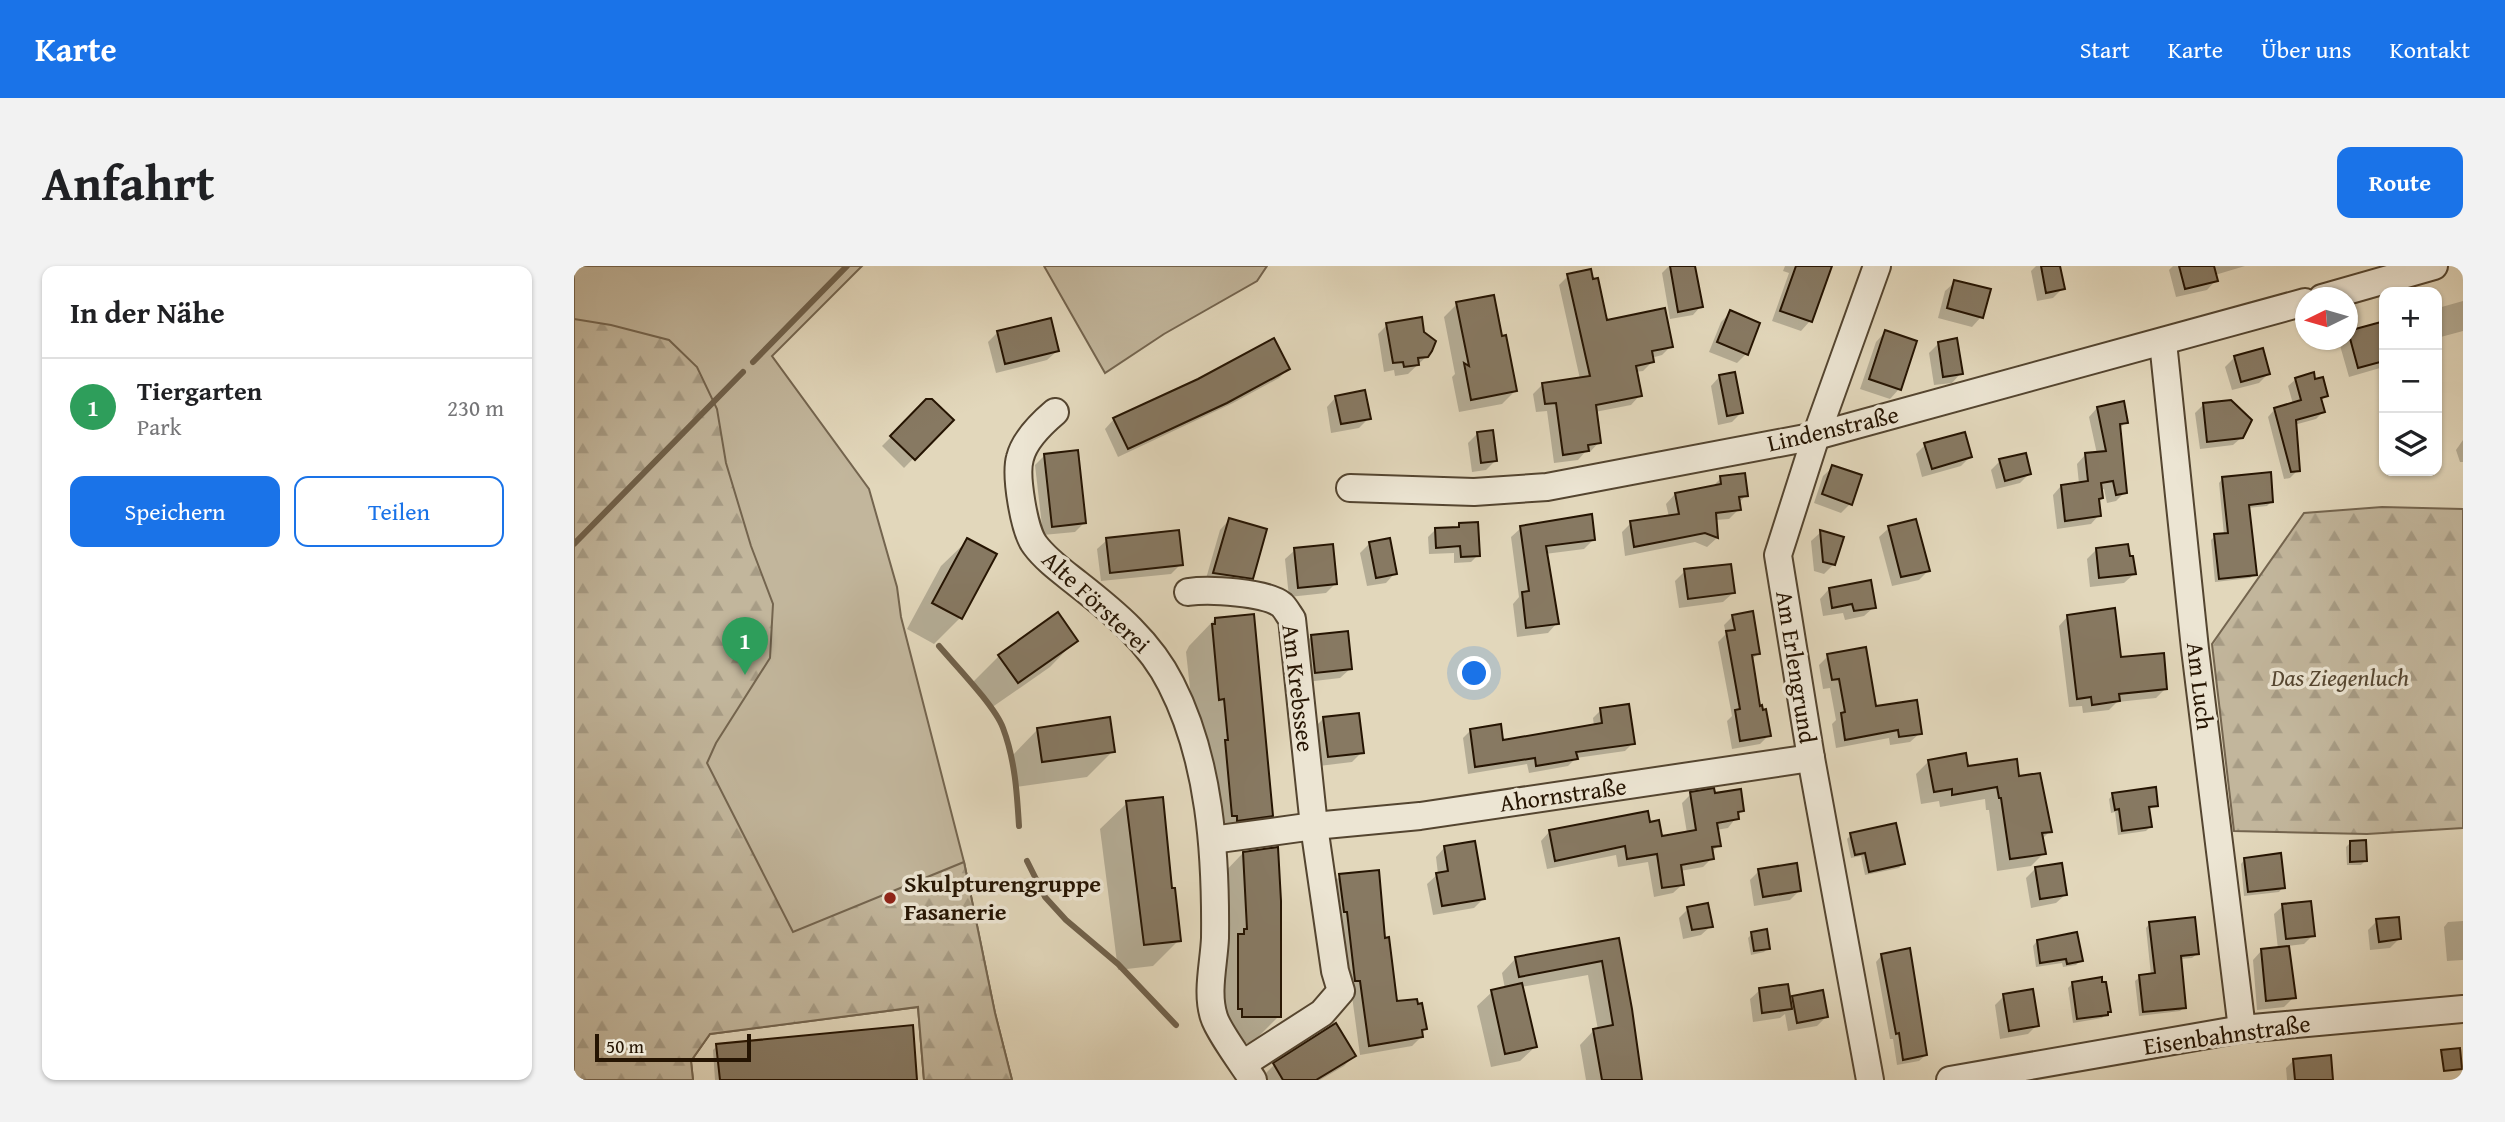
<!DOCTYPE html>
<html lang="de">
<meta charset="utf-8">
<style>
body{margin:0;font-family:"Gentium Book Plus",serif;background:#f2f2f2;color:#202124}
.controls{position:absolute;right:21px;top:21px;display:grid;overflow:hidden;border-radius:14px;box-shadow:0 2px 5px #0004}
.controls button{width:63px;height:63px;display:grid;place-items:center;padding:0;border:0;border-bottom:2px solid #e0e0e0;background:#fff;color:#202124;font:35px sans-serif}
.compass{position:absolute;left:1721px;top:21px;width:63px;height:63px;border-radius:50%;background:#fff;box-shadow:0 2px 5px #0004;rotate:265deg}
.scale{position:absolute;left:21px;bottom:18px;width:156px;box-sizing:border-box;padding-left:7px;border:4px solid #251402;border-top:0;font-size:19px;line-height:24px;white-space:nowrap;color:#251402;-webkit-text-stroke:5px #ece5d3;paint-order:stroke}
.you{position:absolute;left:901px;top:408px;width:24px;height:24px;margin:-18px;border:5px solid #fff;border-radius:50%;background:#1a73e8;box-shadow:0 0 0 10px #1a73e833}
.badge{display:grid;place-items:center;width:46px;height:46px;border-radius:50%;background:#1a73e8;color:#fff;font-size:23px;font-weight:700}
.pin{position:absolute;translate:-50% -58px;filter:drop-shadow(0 2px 4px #0008)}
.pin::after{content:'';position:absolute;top:37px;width:24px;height:21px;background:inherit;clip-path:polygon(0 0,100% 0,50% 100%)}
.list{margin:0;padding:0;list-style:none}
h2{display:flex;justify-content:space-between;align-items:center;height:91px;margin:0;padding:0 28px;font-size:30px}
h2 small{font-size:23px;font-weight:400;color:#757577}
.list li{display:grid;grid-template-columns:46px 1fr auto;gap:21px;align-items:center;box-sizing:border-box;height:98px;padding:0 28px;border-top:2px solid #e0e0e0}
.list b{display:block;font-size:26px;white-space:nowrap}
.list p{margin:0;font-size:23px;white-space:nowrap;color:#757577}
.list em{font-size:23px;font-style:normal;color:#757577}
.actions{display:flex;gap:14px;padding:21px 28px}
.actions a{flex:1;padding:16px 0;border:2px solid #1a73e8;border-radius:14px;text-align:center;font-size:24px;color:#1a73e8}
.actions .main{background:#1a73e8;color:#fff}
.icon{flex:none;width:38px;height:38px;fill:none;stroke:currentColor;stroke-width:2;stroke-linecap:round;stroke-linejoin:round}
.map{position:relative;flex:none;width:1889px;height:814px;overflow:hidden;border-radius:14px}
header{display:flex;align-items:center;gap:42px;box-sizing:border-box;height:98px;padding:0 35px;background:#1a73e8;color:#fff}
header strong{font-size:33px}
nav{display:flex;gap:38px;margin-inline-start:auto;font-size:24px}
.intro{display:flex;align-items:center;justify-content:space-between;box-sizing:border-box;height:168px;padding:0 42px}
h1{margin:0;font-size:49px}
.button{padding:18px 32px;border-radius:14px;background:#1a73e8;color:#fff;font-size:24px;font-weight:700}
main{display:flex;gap:42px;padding:0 42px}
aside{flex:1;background:#fff;border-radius:14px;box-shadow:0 2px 5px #0004}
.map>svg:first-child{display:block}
</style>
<header>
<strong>Karte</strong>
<nav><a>Start</a><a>Karte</a><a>Über uns</a><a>Kontakt</a></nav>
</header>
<div class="intro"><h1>Anfahrt</h1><a class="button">Route</a></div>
<main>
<aside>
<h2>In der Nähe<small></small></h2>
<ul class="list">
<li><span class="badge" style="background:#2e9e5b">1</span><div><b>Tiergarten</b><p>Park</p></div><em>230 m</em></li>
</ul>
<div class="actions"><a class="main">Speichern</a><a>Teilen</a></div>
</aside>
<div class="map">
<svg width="1889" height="814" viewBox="0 0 1889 814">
<defs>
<pattern id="forest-firs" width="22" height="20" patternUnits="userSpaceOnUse" patternTransform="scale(1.75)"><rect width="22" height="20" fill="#c2b69c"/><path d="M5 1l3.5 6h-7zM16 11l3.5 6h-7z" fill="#a79c85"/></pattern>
</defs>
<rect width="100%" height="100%" fill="#e2d7bb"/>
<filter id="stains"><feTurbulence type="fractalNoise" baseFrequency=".00286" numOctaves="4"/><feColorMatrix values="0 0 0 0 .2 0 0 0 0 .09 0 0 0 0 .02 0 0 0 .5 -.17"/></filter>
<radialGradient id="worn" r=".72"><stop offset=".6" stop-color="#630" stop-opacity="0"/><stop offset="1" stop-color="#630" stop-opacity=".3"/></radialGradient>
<g fill="#c2b69c" stroke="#74654f" stroke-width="2">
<path d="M0,0H288L198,90L295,223L323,321L327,351L390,596L421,747L438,814H350L344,741L136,768L117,795L119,814H0Z"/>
<path d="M470,0H693L683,15L590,68L531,107Z"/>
</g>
<g fill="url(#forest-firs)" stroke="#74654f" stroke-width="2">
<path d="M0,53L37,59L95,74L123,101L143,143L152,197L177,280L199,338L196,392L142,477L133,497L219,666L390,596L421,747L438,814H350L344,741L136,768L117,795L119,814H0Z"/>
<path d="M1808,241L1889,243V562L1793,568L1660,565L1638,378L1730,247Z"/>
</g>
<g fill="#0003">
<path d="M1095,0H1119L1127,40L1119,49L1096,53L1088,7Z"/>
<path d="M1211,0H1256L1236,55L1227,65L1198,55L1215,7L1209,5Z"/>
<path d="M1462,0H1484L1489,22L1479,32L1463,35L1457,5Z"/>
<path d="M1599,0H1671L1641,9L1642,14L1633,24L1602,31L1595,4Z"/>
<path d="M994,10L1031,56L1097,80L1088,89L1077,92L1078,96L1069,105L1061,106L1066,129L1057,139L1021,146L1025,176L1016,186H1011L1004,194L980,197L973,145L962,146L959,128L968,119L1006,113L985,19Z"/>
<path d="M1381,16L1407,51L1398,61L1364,52L1371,25Z"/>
<path d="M1889,35V65L1863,72V36L1864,42Z"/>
<path d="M883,38L927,72L941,125L928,138L885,146L878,111L881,108L870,51Z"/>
<path d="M1157,46L1172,88L1163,97L1135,86L1147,56Z"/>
<path d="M1806,58L1810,73V98L1806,102L1775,111L1765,76L1773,74L1775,66Z"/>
<path d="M813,59L853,90L834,108L821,110L820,104L810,106L804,68Z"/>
<path d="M424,66L483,85L473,94L422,107L414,76Z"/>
<path d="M1311,66L1325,123L1316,133L1286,123L1302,76Z"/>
<path d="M1365,77L1387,107L1378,117L1360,119L1355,87Z"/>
<path d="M1661,91L1694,108L1685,117L1658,124L1651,101Z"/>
<path d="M714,103L705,112L659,137L544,191L531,163L540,153Z"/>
<path d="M1146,110L1167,147L1158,156L1144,159L1137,120Z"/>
<path d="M1722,113L1740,115L1752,130L1746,135L1749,146L1742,153L1720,159L1724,204L1716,212L1710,213L1694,151L1701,143L1719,138L1714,120Z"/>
<path d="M762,131L795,152L785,162L757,167L753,141Z"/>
<path d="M353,135L377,154L330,202L308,180Z"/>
<path d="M1629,139L1668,171L1659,179L1626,183L1621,147Z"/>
<path d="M1523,142L1552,156L1544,164L1551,226L1542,235L1533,237L1530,223L1527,224L1528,231L1523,236L1525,249L1517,258L1483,263L1479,229L1487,220L1505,218L1503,198L1511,189L1523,188L1515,151Z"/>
<path d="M903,168L922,194L912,204L898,206L894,177Z"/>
<path d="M1889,174V196H1886L1882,184Z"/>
<path d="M1351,179L1396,191L1387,200L1348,211L1342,188Z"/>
<path d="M471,189L511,256L501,266L469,269L461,199Z"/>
<path d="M1426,195L1455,208L1446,217L1422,223L1417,204Z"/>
<path d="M1259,201L1276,238L1267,247L1240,237L1249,210Z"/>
<path d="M1147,212L1172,229L1164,238L1165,243L1155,253L1141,254L1143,272L1133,281L1121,276L1051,290L1048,266L1057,257L1095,251L1092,238L1101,228L1137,222Z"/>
<path d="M1649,212L1697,236L1693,240L1673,242L1681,308L1676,312L1641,316L1637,274L1641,270L1650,269L1645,217Z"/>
<path d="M655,254L678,312L668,321L631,316L646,264Z"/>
<path d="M886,259L904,289L897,296L880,297V287L855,288L854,271L861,264L882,263Z"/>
<path d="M947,262L1020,273L1010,283L971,288L983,357L974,367L943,371L939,338L945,331L937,271Z"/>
<path d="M1315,262L1354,305L1345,314L1318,320L1305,271Z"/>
<path d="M1247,266L1260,298L1250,308L1240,305L1237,275Z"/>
<path d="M394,274L421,289L386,352L360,378L333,363L367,300Z"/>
<path d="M533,274L607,298L597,308L527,315L523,283Z"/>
<path d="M796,277L821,307L812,317L793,320L786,287Z"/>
<path d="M721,284L761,318L752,327L715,331L711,293Z"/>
<path d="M1522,284L1560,308L1550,317L1516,321L1513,293Z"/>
<path d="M1111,305L1159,327L1149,336L1105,342L1101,315Z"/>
<path d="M1255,323L1300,341L1290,350L1271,354L1269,347L1249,350L1246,333Z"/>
<path d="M1159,350L1184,388L1177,394L1185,442L1195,469L1186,478L1158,483L1153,455L1158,450L1144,376L1152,368L1150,359Z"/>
<path d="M1494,350L1546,393L1591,423L1582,432L1543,436L1535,444L1509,447L1508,440L1495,441L1485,360Z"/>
<path d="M641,353L697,549L671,575L637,580L620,459L612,386L615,380Z"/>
<path d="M737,371L776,403L766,412L732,416L728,380Z"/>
<path d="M502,374L476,401L417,442L399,416L425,390Z"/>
<path d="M1254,390L1300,442L1346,467L1336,476L1316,479L1315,472L1262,482L1258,458L1262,454L1256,422L1249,423L1245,399Z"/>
<path d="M1027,444L1059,477L1051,485L1002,492L994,500L955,507L953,498L894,508L889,472L897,464L928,476L1020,460L1019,452Z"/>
<path d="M749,453L788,486L778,496L745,500L740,462Z"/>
<path d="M464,463L539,485L513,511L442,521L438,490Z"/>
<path d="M1355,495L1444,512L1476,565L1467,574L1470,587L1457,600L1423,605L1415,544H1412L1411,533L1366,541L1365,535L1347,538L1342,508Z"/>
<path d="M1117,528L1168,544L1154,562L1142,564L1145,579L1137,587L1138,592L1129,601L1106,605L1109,618L1099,627L1080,631L1074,596L1044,601L1042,589L973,603L967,575L976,565L1074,558L1086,572L1113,567L1108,537Z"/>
<path d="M1539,529L1582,539L1574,544L1576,561L1572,565L1544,569L1541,546L1537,547L1535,533Z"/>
<path d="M553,537L597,624L605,674L579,700L544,704L526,563Z"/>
<path d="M1277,569L1329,598L1325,602L1291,609L1287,590L1277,592L1273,573Z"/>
<path d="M1776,577L1792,594L1787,599H1773L1772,581Z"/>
<path d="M871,581L909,633L900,642L859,649L853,618L864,608L862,591Z"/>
<path d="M669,587L705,750L678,777H643V614Z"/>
<path d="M1671,593L1709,621L1705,626L1670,630L1667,598Z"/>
<path d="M1462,602L1492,628L1482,637L1457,642L1452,612Z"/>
<path d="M1185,605L1226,624L1216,634L1180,640L1176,614Z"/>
<path d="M766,610L810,674L822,737L851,762L847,767V771L838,780L786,789L777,723L757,619Z"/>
<path d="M1709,640L1739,669L1730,678L1714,680L1720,731L1710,741L1683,744L1679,694L1688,684L1704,683L1700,648Z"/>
<path d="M1114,643L1137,660L1127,669L1109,673L1105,652Z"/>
<path d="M1803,655L1825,673L1816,682L1796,684L1794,664Z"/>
<path d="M1889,655V694L1873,695L1870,661L1874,656Z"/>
<path d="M1576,657L1623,688L1618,692L1606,693L1611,741L1606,745L1565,750L1561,715L1566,711L1577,709L1572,662Z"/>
<path d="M1178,668L1194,682L1190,686L1177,689L1174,672Z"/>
<path d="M1043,674L1067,814H1012L1006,779L1020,764H1024L1014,709L947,721L961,781L946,795L917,801L903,740L918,726L931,723L928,707L942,692Z"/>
<path d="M1463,675L1507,694L1502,699L1489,701L1488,697L1462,701L1459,680Z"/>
<path d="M1308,689L1352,789L1345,795L1323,799L1319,773H1316L1302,696Z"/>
<path d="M1498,718L1535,745L1528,752L1499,757L1494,722Z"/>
<path d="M1186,724L1215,735L1219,731L1252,751L1243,760L1214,765L1211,748L1206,752L1179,756L1176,733Z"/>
<path d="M1430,730L1463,759L1454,768L1426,773L1421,739Z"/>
<path d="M761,760L780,790L770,800L746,814H694L691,808L700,799Z"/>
<path d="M143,780L342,814H141L139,784Z"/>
<path d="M1720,794L1757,814H1713L1712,802Z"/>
</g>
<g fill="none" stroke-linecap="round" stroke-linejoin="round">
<g stroke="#70614b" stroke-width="6">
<path d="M179,96L273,0"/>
<path d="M0,278L169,106"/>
<path d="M365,380C382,400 421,440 429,462C441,494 443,527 445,560"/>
<path d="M453,595L471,631L492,654L544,698L602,759"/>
</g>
</g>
<g fill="#877962" stroke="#251402" stroke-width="2">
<path d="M1096,0H1121L1129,41L1104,46Z"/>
<path d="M1222,0H1258L1238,56L1206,45Z"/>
<path d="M1467,0H1486L1491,23L1472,27Z"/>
<path d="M1605,0H1640L1644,15L1611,23Z"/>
<path d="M1017,3L1019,13L1024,12L1033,54L1091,42L1099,81L1078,85L1080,96L1062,100L1068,130L1022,139L1027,177L1014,179L1015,185L989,189L982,137L971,138L968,117L1016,110L993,8Z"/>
<path d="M1380,14L1417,23L1409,52L1373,42Z"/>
<path d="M920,29L928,70L932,69L943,125L897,134L890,97L895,100L882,36Z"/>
<path d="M1156,44L1186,57L1174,89L1143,76Z"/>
<path d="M848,51L850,66L862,75L858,85L854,91L844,92L845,99L830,101L829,96L819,97L812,57Z"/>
<path d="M477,52L485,85L431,98L423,65Z"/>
<path d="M1807,56L1810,67V95L1784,102L1774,65Z"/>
<path d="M1311,64L1343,75L1327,124L1295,113Z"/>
<path d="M700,72L716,103L653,137L554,183L539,152L624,113Z"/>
<path d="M1383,72L1389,108L1369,111L1364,76Z"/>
<path d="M1689,82L1696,108L1667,116L1660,90Z"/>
<path d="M1161,106L1169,147L1153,150L1145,109Z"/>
<path d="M1740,106L1741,113L1749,111L1754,130L1747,132L1751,146L1722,154L1726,205L1717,206L1700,142L1727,134L1721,112Z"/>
<path d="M791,124L797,153L767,158L761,130Z"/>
<path d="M352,133H358L380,154L341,194L316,170Z"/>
<path d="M1657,134L1678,154L1669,172L1633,176L1629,137Z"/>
<path d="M1550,135L1554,157L1546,158L1553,227L1542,229L1539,215L1527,217L1529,232L1525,233L1527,250L1491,255L1487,219L1514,215L1511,187L1532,185L1523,141Z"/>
<path d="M919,164L923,195L907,197L903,166Z"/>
<path d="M1391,166L1398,191L1358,203L1350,177Z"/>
<path d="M504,184L512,257L478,261L470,188Z"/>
<path d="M1452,187L1457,208L1431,215L1425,193Z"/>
<path d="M1258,199L1288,209L1278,239L1248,228Z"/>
<path d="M1697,206L1699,236L1675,239L1683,309L1645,313L1640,268L1654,267L1648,211Z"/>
<path d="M1171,207L1174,230L1165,231L1167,244L1142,247L1144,272L1131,267L1060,281L1056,255L1105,248L1101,227L1147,218L1146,210Z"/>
<path d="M1018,248L1021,274L972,280L985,358L952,362L948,326L955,325L946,260Z"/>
<path d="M655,252L693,263L679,313L639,307Z"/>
<path d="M1342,253L1356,305L1327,311L1314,260Z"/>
<path d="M904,256L906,290L887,291L886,280L862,282L861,262L885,261V257Z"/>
<path d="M605,264L609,299L536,307L532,272Z"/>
<path d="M1246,264L1270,271L1261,299L1249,296Z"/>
<path d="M393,272L423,288L388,353L358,337Z"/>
<path d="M816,272L823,308L802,312L795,276Z"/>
<path d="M759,278L763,318L724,322L720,282Z"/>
<path d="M1554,278L1556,290H1559L1562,308L1525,312L1522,282Z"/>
<path d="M1157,298L1161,327L1114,333L1110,303Z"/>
<path d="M1297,314L1302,342L1280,345L1278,338L1258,342L1255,322Z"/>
<path d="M1541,342L1547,391L1590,387L1593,423L1545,428L1546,435L1518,439L1517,431L1503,433L1493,349Z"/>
<path d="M1179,345L1186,388L1178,389L1186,440L1188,439L1189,444L1192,443L1197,470L1166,475L1161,444L1166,443L1152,365L1161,364L1158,349Z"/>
<path d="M484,346L504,375L444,417L424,389Z"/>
<path d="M680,348L699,550L663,555V550H658L651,474H654L650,433L645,434L638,358H641V352Z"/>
<path d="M774,365L778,403L741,407L737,369Z"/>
<path d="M1292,381L1302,440L1343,434L1348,468L1325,471L1324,464L1271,474L1267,447L1271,446L1265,413L1258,414L1253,388Z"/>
<path d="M1055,438L1061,478L1002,486L1004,493L962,500L961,492L901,501L896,463L927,458L929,474L1028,457L1026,442Z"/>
<path d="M785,447L790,487L754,491L749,451Z"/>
<path d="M536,451L541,486L468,496L463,462Z"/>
<path d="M1392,487L1394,500L1443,493L1445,510L1466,507L1478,566L1468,567L1472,588L1436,593L1427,532H1425L1423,521L1378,529V523L1360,526L1354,494Z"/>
<path d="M1582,521L1584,540L1575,541L1578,561L1548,565L1545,543L1541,544L1538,527Z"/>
<path d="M1140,522L1141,527L1167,523L1170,545L1164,546L1165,553L1143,557L1147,580L1138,581L1140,593L1107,599L1110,619L1088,622L1083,588L1053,593L1051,580L981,595L975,564L1074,545L1076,556L1085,554L1088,570L1122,564L1116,526Z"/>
<path d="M589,531L598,622H601L607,675L570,679L552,535Z"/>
<path d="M1322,557L1331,598L1295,606L1291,587L1281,589L1276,567Z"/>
<path d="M1792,574L1793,595L1776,596V575Z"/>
<path d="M901,575L911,633L868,640L862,607L874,605L870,580Z"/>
<path d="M704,581L707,635V751H668V743H664V668H670V663H673L669,586Z"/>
<path d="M1707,587L1711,622L1674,626L1670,592Z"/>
<path d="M1223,597L1227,625L1189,631L1184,603Z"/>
<path d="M1488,597L1493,629L1466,633L1461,601Z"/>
<path d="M805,604L811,672L815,671L823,735L843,733L844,738L848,737L853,763L848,764L849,771L795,780L786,715H781L773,646H770L765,608Z"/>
<path d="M1737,635L1741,670L1712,673L1708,638Z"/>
<path d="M1134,637L1139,661L1118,664L1113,641Z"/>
<path d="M1621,651L1625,688L1607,690L1612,742L1569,746L1565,709L1581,707L1575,656Z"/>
<path d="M1825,651L1827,673L1805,676L1802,653Z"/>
<path d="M1193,663L1196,683L1180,685L1177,666Z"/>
<path d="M1503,666L1509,695L1493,698L1492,693L1466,697L1463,674Z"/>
<path d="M1045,672L1058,743L1068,814H1028L1019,763L1039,759L1028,695L945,711L941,691Z"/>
<path d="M1715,680L1722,732L1692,735L1687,683Z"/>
<path d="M1336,682L1353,789L1329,794L1325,767L1322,768L1307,688Z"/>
<path d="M1528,711V716H1532L1537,746H1534V749L1503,753L1498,716Z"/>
<path d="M948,717L963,781L931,788L917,724Z"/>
<path d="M1214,718L1218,743L1188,747L1185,722Z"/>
<path d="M1459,723L1465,760L1435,765L1429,728Z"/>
<path d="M1249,724L1254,751L1223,757L1218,730Z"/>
<path d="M762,757L782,790L742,814H709L699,797Z"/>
<path d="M339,759L343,814H146L142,778Z"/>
<path d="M1886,782L1888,803L1870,805L1867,784Z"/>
<path d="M1757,789L1759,814H1721L1719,793Z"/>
</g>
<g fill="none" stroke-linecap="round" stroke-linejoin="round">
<g stroke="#544530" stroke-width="30">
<g id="minor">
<path d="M1748,32L1860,0"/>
<path d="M1589,76L1621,383L1668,763"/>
<path d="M481,146C468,157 450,175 446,192C441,209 450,265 461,279C472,294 489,306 504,318C541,347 576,376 597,418C636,494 642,587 641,672C640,697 632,727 640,751C644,765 670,800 679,814"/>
<path d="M776,222L900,226L973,221L1242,170L1731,36"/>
<path d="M614,326C635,323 692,326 708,339C712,343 715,349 718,353L740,560L761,705L767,725L748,747L669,798"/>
<path d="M638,574L740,560L846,550L1237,492"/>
<path d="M1296,814L1237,492L1204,289L1242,170L1303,0"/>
<path d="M1376,814L1668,763L1889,743"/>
</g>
</g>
<use href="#minor" stroke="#ece5d3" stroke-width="26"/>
</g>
<circle fill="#8f2418" stroke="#ece5d3" stroke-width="2.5" cx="316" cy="632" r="7"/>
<g text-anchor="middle" stroke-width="7" stroke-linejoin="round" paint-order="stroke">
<g font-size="24" fill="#251402" stroke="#ece5d3">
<text transform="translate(1259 163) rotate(-13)" y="8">Lindenstraße</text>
<text transform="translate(522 336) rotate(43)" y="8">Alte Försterei</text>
<text transform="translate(1222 401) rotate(81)" y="8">Am Erlengrund</text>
<text transform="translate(1626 420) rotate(83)" y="8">Am Luch</text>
<text transform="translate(724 422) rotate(83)" y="8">Am Krebssee</text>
<text transform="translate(989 529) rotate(-8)" y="8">Ahornstraße</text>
<text transform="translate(1653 769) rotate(-8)" y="8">Eisenbahnstraße</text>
</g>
<g font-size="24" font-style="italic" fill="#544530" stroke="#ece5d3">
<text x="1766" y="420">Das Ziegenluch</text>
</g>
<g font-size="24" font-weight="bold" fill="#251402" stroke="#ece5d3" text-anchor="start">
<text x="330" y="626">Skulpturengruppe<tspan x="330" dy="28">Fasanerie</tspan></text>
</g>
</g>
<rect width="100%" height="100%" filter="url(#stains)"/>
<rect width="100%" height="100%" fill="url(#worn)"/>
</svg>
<div class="controls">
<button>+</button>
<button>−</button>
<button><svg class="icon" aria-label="layers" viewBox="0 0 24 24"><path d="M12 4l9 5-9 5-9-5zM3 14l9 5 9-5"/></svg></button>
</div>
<svg class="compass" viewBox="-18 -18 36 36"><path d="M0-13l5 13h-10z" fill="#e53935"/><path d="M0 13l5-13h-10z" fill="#757577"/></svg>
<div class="scale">50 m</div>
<div class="you"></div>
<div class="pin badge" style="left:171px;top:409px;background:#2e9e5b">1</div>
</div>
</main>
